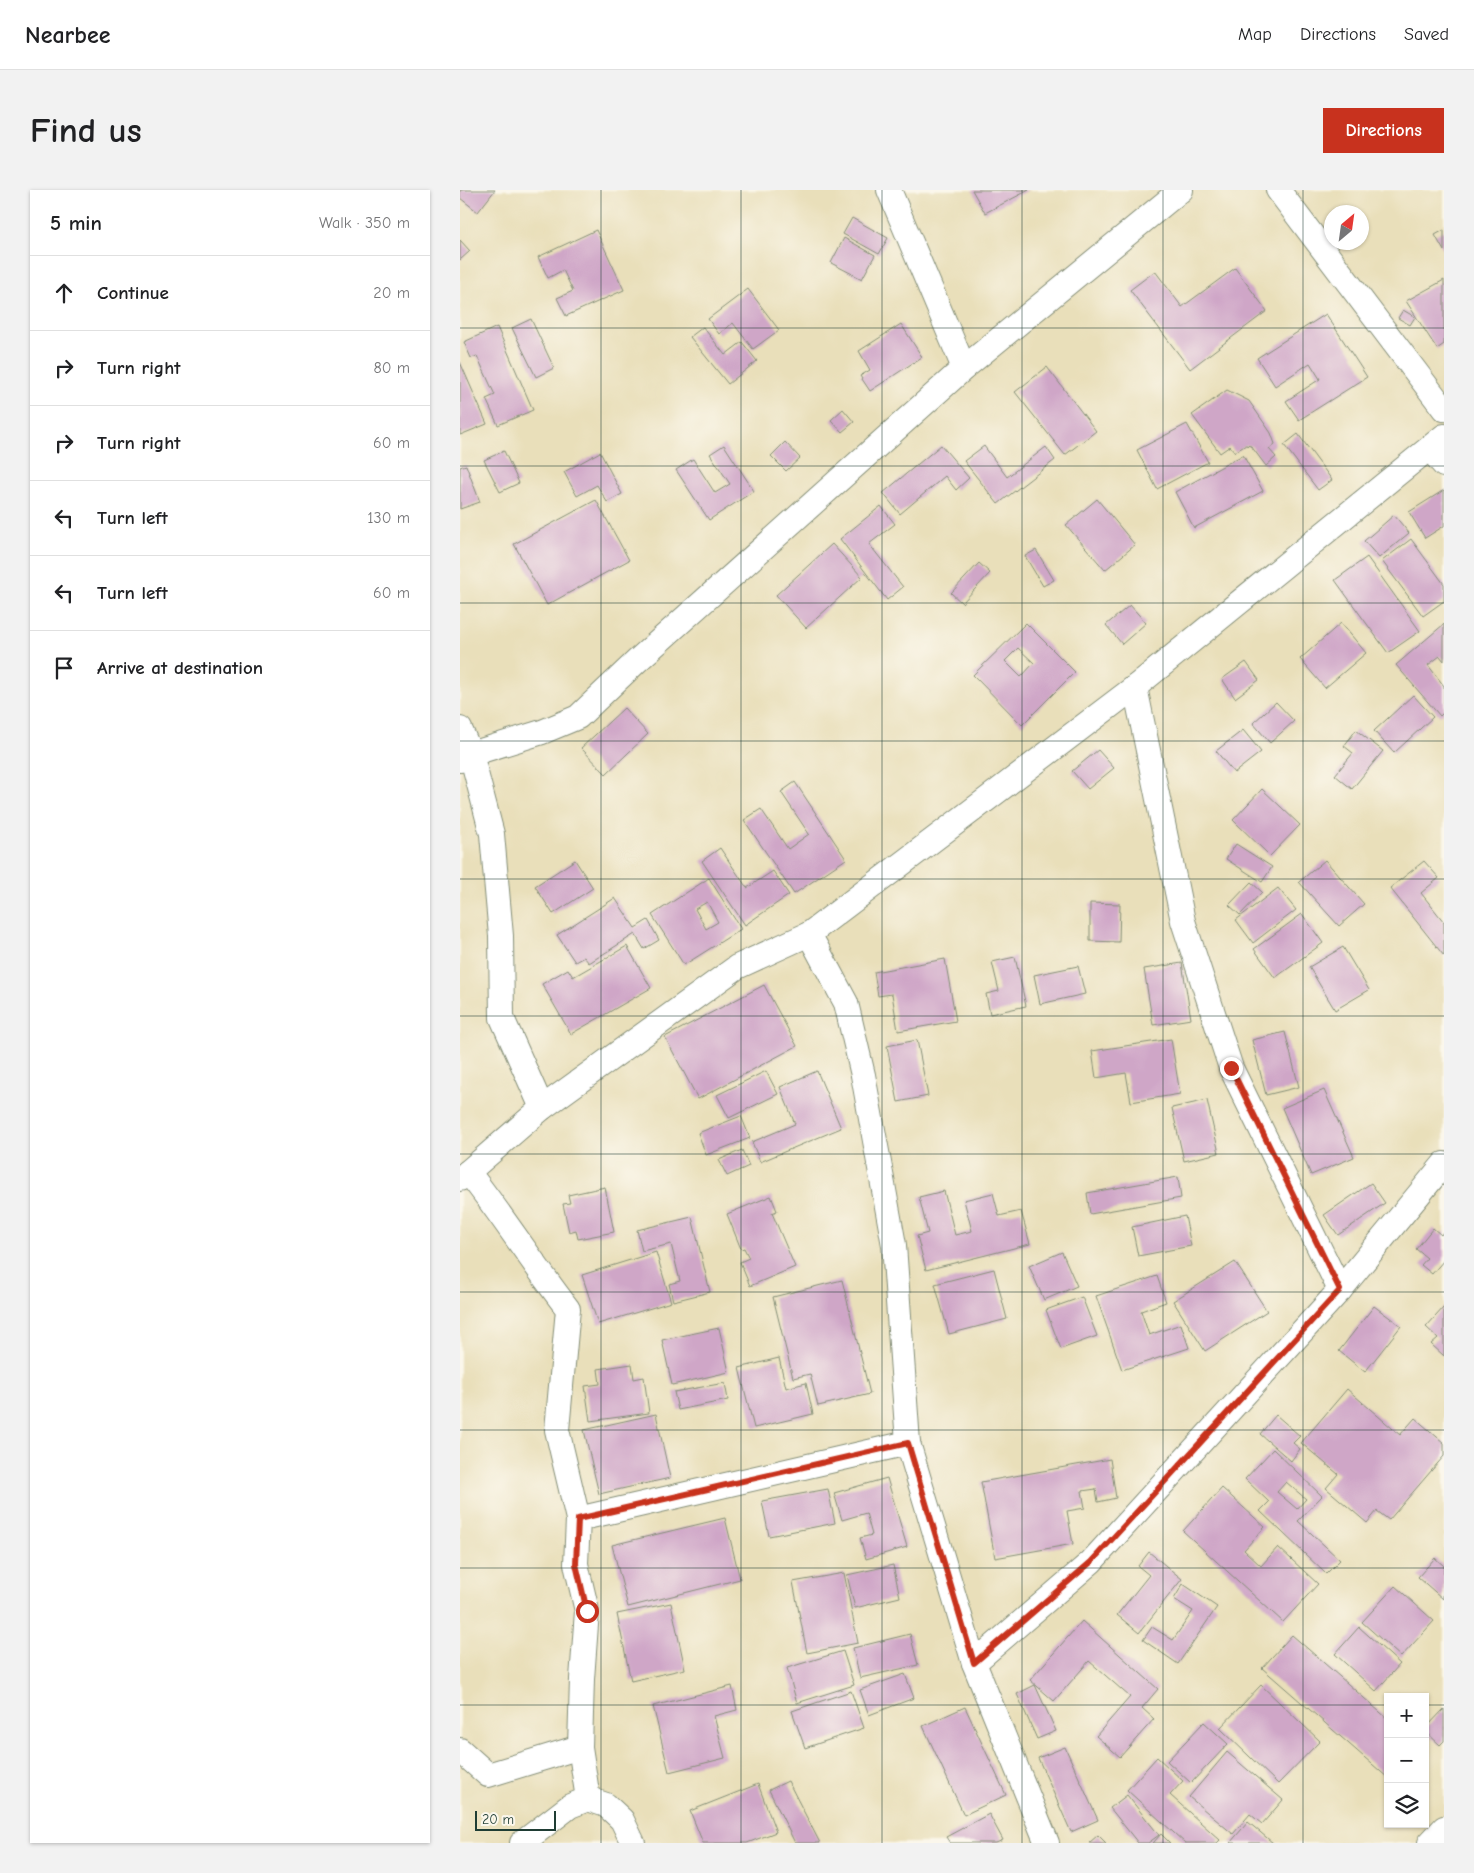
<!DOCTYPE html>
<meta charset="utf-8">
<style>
body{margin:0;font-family:"Comic Neue",sans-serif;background:#f2f2f2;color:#202124}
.controls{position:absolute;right:15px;bottom:15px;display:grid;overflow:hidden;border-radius:0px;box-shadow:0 1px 4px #0004}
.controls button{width:45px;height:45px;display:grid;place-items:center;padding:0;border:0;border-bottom:1px solid #e0e0e0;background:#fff;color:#202124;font:25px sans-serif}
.compass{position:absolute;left:864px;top:15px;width:45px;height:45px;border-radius:50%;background:#fff;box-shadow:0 1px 4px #0004;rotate:29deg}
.scale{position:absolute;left:15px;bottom:12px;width:81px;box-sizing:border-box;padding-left:5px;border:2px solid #1f3d34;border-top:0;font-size:14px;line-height:18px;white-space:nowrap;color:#1f3d34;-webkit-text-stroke:4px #fbf7ec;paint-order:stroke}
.stop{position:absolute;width:15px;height:15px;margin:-11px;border:4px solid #c8321e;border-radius:50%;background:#fff}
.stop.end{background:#c8321e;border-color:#fff;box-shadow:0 1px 5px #0008}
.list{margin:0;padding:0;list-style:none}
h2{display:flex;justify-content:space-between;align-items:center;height:65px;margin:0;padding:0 20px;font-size:21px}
h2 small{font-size:16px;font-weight:400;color:#757577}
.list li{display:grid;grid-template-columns:32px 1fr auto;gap:15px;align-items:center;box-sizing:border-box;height:75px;padding:0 20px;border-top:1px solid #e0e0e0}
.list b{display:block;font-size:19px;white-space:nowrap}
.list em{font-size:16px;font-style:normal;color:#757577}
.icon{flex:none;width:28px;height:28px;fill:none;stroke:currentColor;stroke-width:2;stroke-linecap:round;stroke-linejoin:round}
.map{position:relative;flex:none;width:984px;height:1653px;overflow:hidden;border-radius:0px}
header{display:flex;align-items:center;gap:30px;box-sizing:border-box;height:70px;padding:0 25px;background:#fff;border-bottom:1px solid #e0e0e0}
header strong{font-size:24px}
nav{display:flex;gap:28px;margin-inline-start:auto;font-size:18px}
.intro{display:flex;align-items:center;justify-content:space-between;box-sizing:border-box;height:120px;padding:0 30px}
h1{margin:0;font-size:35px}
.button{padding:12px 22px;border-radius:0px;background:#c8321e;color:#fff;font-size:18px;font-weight:700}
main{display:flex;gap:30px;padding:0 30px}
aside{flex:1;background:#fff;border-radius:0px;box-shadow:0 1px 4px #0004}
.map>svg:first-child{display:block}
</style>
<header>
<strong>Nearbee</strong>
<nav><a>Map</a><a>Directions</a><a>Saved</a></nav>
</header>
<div class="intro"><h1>Find us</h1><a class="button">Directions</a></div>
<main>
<aside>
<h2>5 min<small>Walk · 350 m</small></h2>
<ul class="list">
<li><svg class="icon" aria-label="ahead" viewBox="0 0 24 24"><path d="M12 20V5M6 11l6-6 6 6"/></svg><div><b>Continue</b></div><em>20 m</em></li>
<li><svg class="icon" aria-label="right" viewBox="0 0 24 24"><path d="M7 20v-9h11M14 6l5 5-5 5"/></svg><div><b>Turn right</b></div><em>80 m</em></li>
<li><svg class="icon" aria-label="right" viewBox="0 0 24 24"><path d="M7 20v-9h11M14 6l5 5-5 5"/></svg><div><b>Turn right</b></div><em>60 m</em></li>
<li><svg class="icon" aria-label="left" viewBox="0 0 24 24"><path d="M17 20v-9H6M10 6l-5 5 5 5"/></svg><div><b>Turn left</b></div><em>130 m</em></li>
<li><svg class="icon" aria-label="left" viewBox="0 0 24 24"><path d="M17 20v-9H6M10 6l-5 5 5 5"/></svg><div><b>Turn left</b></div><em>60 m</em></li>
<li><svg class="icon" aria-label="arrive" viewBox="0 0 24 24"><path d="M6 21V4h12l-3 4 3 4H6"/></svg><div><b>Arrive at destination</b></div></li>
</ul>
</aside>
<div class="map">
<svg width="984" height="1653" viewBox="0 0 984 1653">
<rect width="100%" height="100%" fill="#fbf7ec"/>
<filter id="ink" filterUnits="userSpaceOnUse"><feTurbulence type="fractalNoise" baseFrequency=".02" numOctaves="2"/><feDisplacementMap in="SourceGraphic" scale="10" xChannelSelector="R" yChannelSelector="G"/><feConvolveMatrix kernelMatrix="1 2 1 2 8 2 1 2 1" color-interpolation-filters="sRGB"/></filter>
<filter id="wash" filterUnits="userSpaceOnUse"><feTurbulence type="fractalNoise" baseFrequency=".0096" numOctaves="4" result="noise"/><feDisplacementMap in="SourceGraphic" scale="20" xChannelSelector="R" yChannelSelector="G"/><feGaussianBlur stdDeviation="1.12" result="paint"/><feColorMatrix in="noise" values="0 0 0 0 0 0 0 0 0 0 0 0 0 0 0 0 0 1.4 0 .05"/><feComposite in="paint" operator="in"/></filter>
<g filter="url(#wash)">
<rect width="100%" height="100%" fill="#e9dfba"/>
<g id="blocks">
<g fill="#cfa6c7" fill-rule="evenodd">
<path d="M0,0H35L18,22L0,8Z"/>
<path d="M512,0H569L525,23Z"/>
<path d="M392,28L428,48L419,64L383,44Z"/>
<path d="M136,40L164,100L106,126L97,108L113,101L103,80L88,88L78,67Z"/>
<path d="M984,40V61L975,45Z"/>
<path d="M384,48L415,65L402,89L371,73Z"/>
<path d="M0,50L10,61L0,70Z"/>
<path d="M775,78L807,121L730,179L670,100L695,81L722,117Z"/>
<path d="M984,90V154L977,159L946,111Z"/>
<path d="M288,99L319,140L293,159L273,133L259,144L248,129Z"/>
<path d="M943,120L955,127L950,135L938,128Z"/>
<path d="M866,124L907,187L839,230L826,211L860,189L850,173L815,196L797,168Z"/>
<path d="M71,129L94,178L76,187L52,138Z"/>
<path d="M441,134L462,167L410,201L400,186L410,180L399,161Z"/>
<path d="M37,137L73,220L38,235L26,209L35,205L17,166L11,168L4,152Z"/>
<path d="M243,137L265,165L282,152L297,171L268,194L230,147Z"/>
<path d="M0,172L27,234L0,245Z"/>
<path d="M587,177L636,241L605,265L555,202Z"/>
<path d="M767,200L789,211L811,243L815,254L809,259L816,267L806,276L791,256L786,255L775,262L770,256L760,263L732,225Z"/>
<path d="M383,219L394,232L382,242L371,230Z"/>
<path d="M727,234L748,272L697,299L677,260Z"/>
<path d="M838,244L872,290L858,300L824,255Z"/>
<path d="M325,252L340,268L326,281L311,266Z"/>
<path d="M264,255L294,301L249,330L216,280L233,269L255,303L270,294L250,264Z"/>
<path d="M481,255L509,288L496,300L485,286L440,324L423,303Z"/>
<path d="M524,256L547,287L586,257L595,270L538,314L504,271Z"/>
<path d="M44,261L59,293L40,302L24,270Z"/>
<path d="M140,262L162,304L147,312L137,295L117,306L104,282Z"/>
<path d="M783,265L803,301L734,338L715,302Z"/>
<path d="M6,275L20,312L0,319V277Z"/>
<path d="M984,300V336L965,348L949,322Z"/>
<path d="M637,309L675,355L645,380L606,335Z"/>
<path d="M136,310L169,370L87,415L54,354Z"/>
<path d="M421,316L435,334L409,354L443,397L427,410L380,349Z"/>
<path d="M934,325L949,343L919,368L904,351Z"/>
<path d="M951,349L984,394V411L963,426L922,371Z"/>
<path d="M372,354L402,387L346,438L316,405Z"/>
<path d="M576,360L594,390L583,396L565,366Z"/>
<path d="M907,367L960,441L928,463L875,390Z"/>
<path d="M519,373L530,383L502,413L491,403Z"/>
<path d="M670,415L686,433L662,454L646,435Z"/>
<path d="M566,433L615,482L562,535L513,485ZM558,458L574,473L561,487L545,471Z"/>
<path d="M881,433L906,463L865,498L840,469Z"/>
<path d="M984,434V471L980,466L968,475L984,496V522L980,526L936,475Z"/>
<path d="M786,472L799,490L775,508L762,489Z"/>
<path d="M953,505L973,527L934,563L914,541Z"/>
<path d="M816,512L834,531L810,553L793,533Z"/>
<path d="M164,518L188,544L146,584L121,558Z"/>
<path d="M783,540L801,562L774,583L756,561Z"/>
<path d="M896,540L923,561L892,599L875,585L893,563L884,556Z"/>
<path d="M638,560L654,578L628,599L612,581Z"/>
<path d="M335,592L386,669L334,704L284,630L301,619L328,659L349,644L321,602Z"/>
<path d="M802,599L840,635L810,666L773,630Z"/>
<path d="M776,654L812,677L802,692L766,669Z"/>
<path d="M260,658L287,698L313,681L329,705L285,735L242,671Z"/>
<path d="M115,670L133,698L93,724L75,696Z"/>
<path d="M865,670L904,714L879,736L839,692Z"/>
<path d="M964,671L979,688L961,703L984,732V766L930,698Z"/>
<path d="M249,688L281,739L224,775L192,725ZM247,712L258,732L246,739L235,719Z"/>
<path d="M791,692L802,702L780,725L769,715Z"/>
<path d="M818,698L836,720L793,753L776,730Z"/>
<path d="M155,708L175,738L188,730L199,750L184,759L175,744L129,773L124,767L115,772L97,745Z"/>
<path d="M630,713L660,714L659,752L630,751Z"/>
<path d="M842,724L863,753L815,788L794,759Z"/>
<path d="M167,756L191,798L111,844L82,794L108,779L113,787Z"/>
<path d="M883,757L909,800L875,820L849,777Z"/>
<path d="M555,767L566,816L530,824L526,804L539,801L532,772Z"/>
<path d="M485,769L496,831L438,841L432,804L418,806L414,782Z"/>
<path d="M722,773L731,829L693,835L684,779Z"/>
<path d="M618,776L625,804L580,814L574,785Z"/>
<path d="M304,795L337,856L238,909L205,847Z"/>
<path d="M825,842L839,897L806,905L792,850Z"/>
<path d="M711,849L720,904L671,912L666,883L636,888L632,861Z"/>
<path d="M457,850L468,906L438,912L427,856Z"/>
<path d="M306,881L318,904L269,928L257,905Z"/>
<path d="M357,881L381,938L300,972L292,952L335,934L320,897Z"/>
<path d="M864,900L894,967L851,985L822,918Z"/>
<path d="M747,910L759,963L724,971L712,918Z"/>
<path d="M281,926L290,948L246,965L238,943Z"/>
<path d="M282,960L289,976L267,986L259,970Z"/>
<path d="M718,987L721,1008L630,1024L627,1003Z"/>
<path d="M911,993L925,1013L878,1045L864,1025Z"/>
<path d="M145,997L154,1042L118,1049L116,1040L109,1042L103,1014L110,1013L108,1005Z"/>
<path d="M484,1001L495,1045L512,1041L504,1010L533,1003L539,1026L561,1021L570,1054L466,1080L457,1046L468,1043L459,1007Z"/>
<path d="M311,1006L317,1021L312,1023L335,1077L290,1096L280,1072L289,1068L284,1058L281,1059L267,1024Z"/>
<path d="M725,1026L731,1056L678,1066L672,1037Z"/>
<path d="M232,1027L250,1102L213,1111L209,1094L220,1091L211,1054L182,1061L177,1040Z"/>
<path d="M973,1038L981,1045L984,1041V1070L972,1084L961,1075L967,1068L956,1059Z"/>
<path d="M196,1062L211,1112L138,1134L122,1085Z"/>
<path d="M602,1062L617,1096L584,1110L569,1076Z"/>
<path d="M775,1072L807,1121L745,1161L713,1111Z"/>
<path d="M534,1079L547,1129L489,1144L475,1094Z"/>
<path d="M697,1086L706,1112L681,1121L689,1145L721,1134L729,1158L662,1180L636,1106Z"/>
<path d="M382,1090L410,1204L358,1216L350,1184L333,1188L313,1107Z"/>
<path d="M622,1107L637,1146L601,1159L586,1120Z"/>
<path d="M914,1116L941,1136L905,1182L879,1161Z"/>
<path d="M984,1117V1166L971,1154L978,1148L966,1137Z"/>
<path d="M259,1138L269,1182L212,1195L202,1150Z"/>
<path d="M319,1168L326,1198L346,1193L353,1224L294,1238L279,1178Z"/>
<path d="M172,1174L174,1189L184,1187L189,1223L130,1231L125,1196L140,1194L138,1179Z"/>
<path d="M265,1193L268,1210L218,1220L214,1202Z"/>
<path d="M887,1199L940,1245L955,1228L984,1253V1266L929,1330L917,1321L907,1333L866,1298L878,1284L841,1253Z"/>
<path d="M196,1224L210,1288L139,1304L124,1240Z"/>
<path d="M816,1225L840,1246L833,1253L840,1259L831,1271L800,1244Z"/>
<path d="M813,1259L862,1306L838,1331L880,1370L866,1384L800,1321L809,1312L785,1289ZM826,1292L846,1309L837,1319L817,1302Z"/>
<path d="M650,1269L656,1308L638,1312L636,1299L622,1301L625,1318L607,1321L613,1354L535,1368L521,1292Z"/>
<path d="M427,1288L447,1357L406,1369L400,1348L412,1345L406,1323L382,1330L374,1303Z"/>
<path d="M762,1298L805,1337L784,1360L801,1376L818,1357L858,1394L823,1432L723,1341Z"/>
<path d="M368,1299L375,1333L309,1346L302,1311Z"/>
<path d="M265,1328L280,1389L168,1417L152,1355Z"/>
<path d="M689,1362L722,1389L679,1443L657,1425L689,1385L678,1376Z"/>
<path d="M975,1368L984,1376L983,1409L958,1387Z"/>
<path d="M433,1375L440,1407L395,1418L387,1385Z"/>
<path d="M384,1383L398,1453L347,1463L333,1392Z"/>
<path d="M723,1394L757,1417L718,1474L683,1450L692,1437L713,1450L733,1421L714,1409Z"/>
<path d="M935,1396L974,1431L941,1467L902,1432Z"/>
<path d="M211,1413L225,1479L171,1491L157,1424Z"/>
<path d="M622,1431L698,1499L682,1518L694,1529L660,1567L636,1546L670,1507L629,1471L594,1511L570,1490Z"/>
<path d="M899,1437L940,1474L916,1501L875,1464Z"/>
<path d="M450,1444L458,1475L400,1488L393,1458Z"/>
<path d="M832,1445L928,1529V1588L802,1478Z"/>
<path d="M383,1461L394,1495L337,1513L327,1478Z"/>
<path d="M445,1484L454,1508L409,1525L400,1500Z"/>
<path d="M575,1495L596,1541L577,1549L557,1504Z"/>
<path d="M801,1495L860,1551L818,1594L760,1538Z"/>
<path d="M272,1496L277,1520L254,1526L265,1568L209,1582L193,1516Z"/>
<path d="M391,1501L404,1538L345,1558L332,1521Z"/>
<path d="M505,1517L546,1605L504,1625L463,1536Z"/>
<path d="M984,1519V1551L980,1555L965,1541V1539Z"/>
<path d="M744,1532L768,1554L731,1593L707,1571Z"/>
<path d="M605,1557L638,1630L611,1642L578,1568Z"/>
<path d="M767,1562L823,1610L802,1634L790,1624L773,1644L729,1607Z"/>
<path d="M697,1567L723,1591L710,1605L760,1650L757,1653H725L667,1600Z"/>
<path d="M328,1591L360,1653H335L309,1600Z"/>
<path d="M298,1594L316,1642L287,1653H243L230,1621Z"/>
<path d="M667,1605L699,1645L688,1653H678L650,1618Z"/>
<path d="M529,1624L543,1650L536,1653H490L486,1647Z"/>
<path d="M788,1632L813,1653H770Z"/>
<path d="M701,1644L710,1653H693Z"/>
<path d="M638,1645L646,1653H629Z"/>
</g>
</g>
</g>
<g filter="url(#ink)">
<use href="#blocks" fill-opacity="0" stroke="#848e77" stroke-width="1"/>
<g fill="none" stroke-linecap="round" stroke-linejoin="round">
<g stroke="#848e77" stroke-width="26">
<g id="minor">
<path d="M429,0L504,178"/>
<path d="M818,0L984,219"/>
<path d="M970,259L984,275"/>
<path d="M675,497L723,731L771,878L880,1100"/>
<path d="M0,539L11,564L32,644L41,746L42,828L82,918"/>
<path d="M0,570L11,564L82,542L118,527L177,471L504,178L721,0"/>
<path d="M349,744L386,813L403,885L434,1055L448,1253L514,1473L587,1653"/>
<path d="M8,982C43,1026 73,1074 108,1119L97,1240L118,1329L116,1374L127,1421L122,1489L120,1557L128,1609"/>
<path d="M0,989L82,918L277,777L349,744L675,497L984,246"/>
<path d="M118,1329L448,1253"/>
<path d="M514,1473L631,1372L880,1100L984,974"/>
<path d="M0,1560L28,1585L120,1557"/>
<path d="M62,1653L110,1616L128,1609L146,1615L162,1630L173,1653"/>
<path d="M970,1653L984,1638"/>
</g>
</g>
<use href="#minor" stroke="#fff" stroke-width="24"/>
</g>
</g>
<g fill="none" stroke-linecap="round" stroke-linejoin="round" filter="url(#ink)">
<path stroke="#c8321e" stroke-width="6" d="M127,1421L116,1374L118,1329L448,1253L514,1473L631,1372L880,1100L771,878"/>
</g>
<path fill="none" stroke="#1f3d34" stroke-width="1" stroke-opacity="0.55" d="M141,0V1653M281,0V1653M422,0V1653M562,0V1653M703,0V1653M843,0V1653M0,138H984M0,276H984M0,413H984M0,551H984M0,689H984M0,826H984M0,964H984M0,1102H984M0,1240H984M0,1378H984M0,1515H928M965,1515H984"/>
</svg>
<div class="controls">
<button>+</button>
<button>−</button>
<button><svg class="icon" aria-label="layers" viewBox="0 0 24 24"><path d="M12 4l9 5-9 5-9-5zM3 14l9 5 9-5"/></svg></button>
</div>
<svg class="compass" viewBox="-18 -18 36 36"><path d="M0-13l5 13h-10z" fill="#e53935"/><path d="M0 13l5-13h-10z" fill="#757577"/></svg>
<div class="scale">20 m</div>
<div class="stop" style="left:127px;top:1421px"></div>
<div class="stop end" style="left:771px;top:878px"></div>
</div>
</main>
